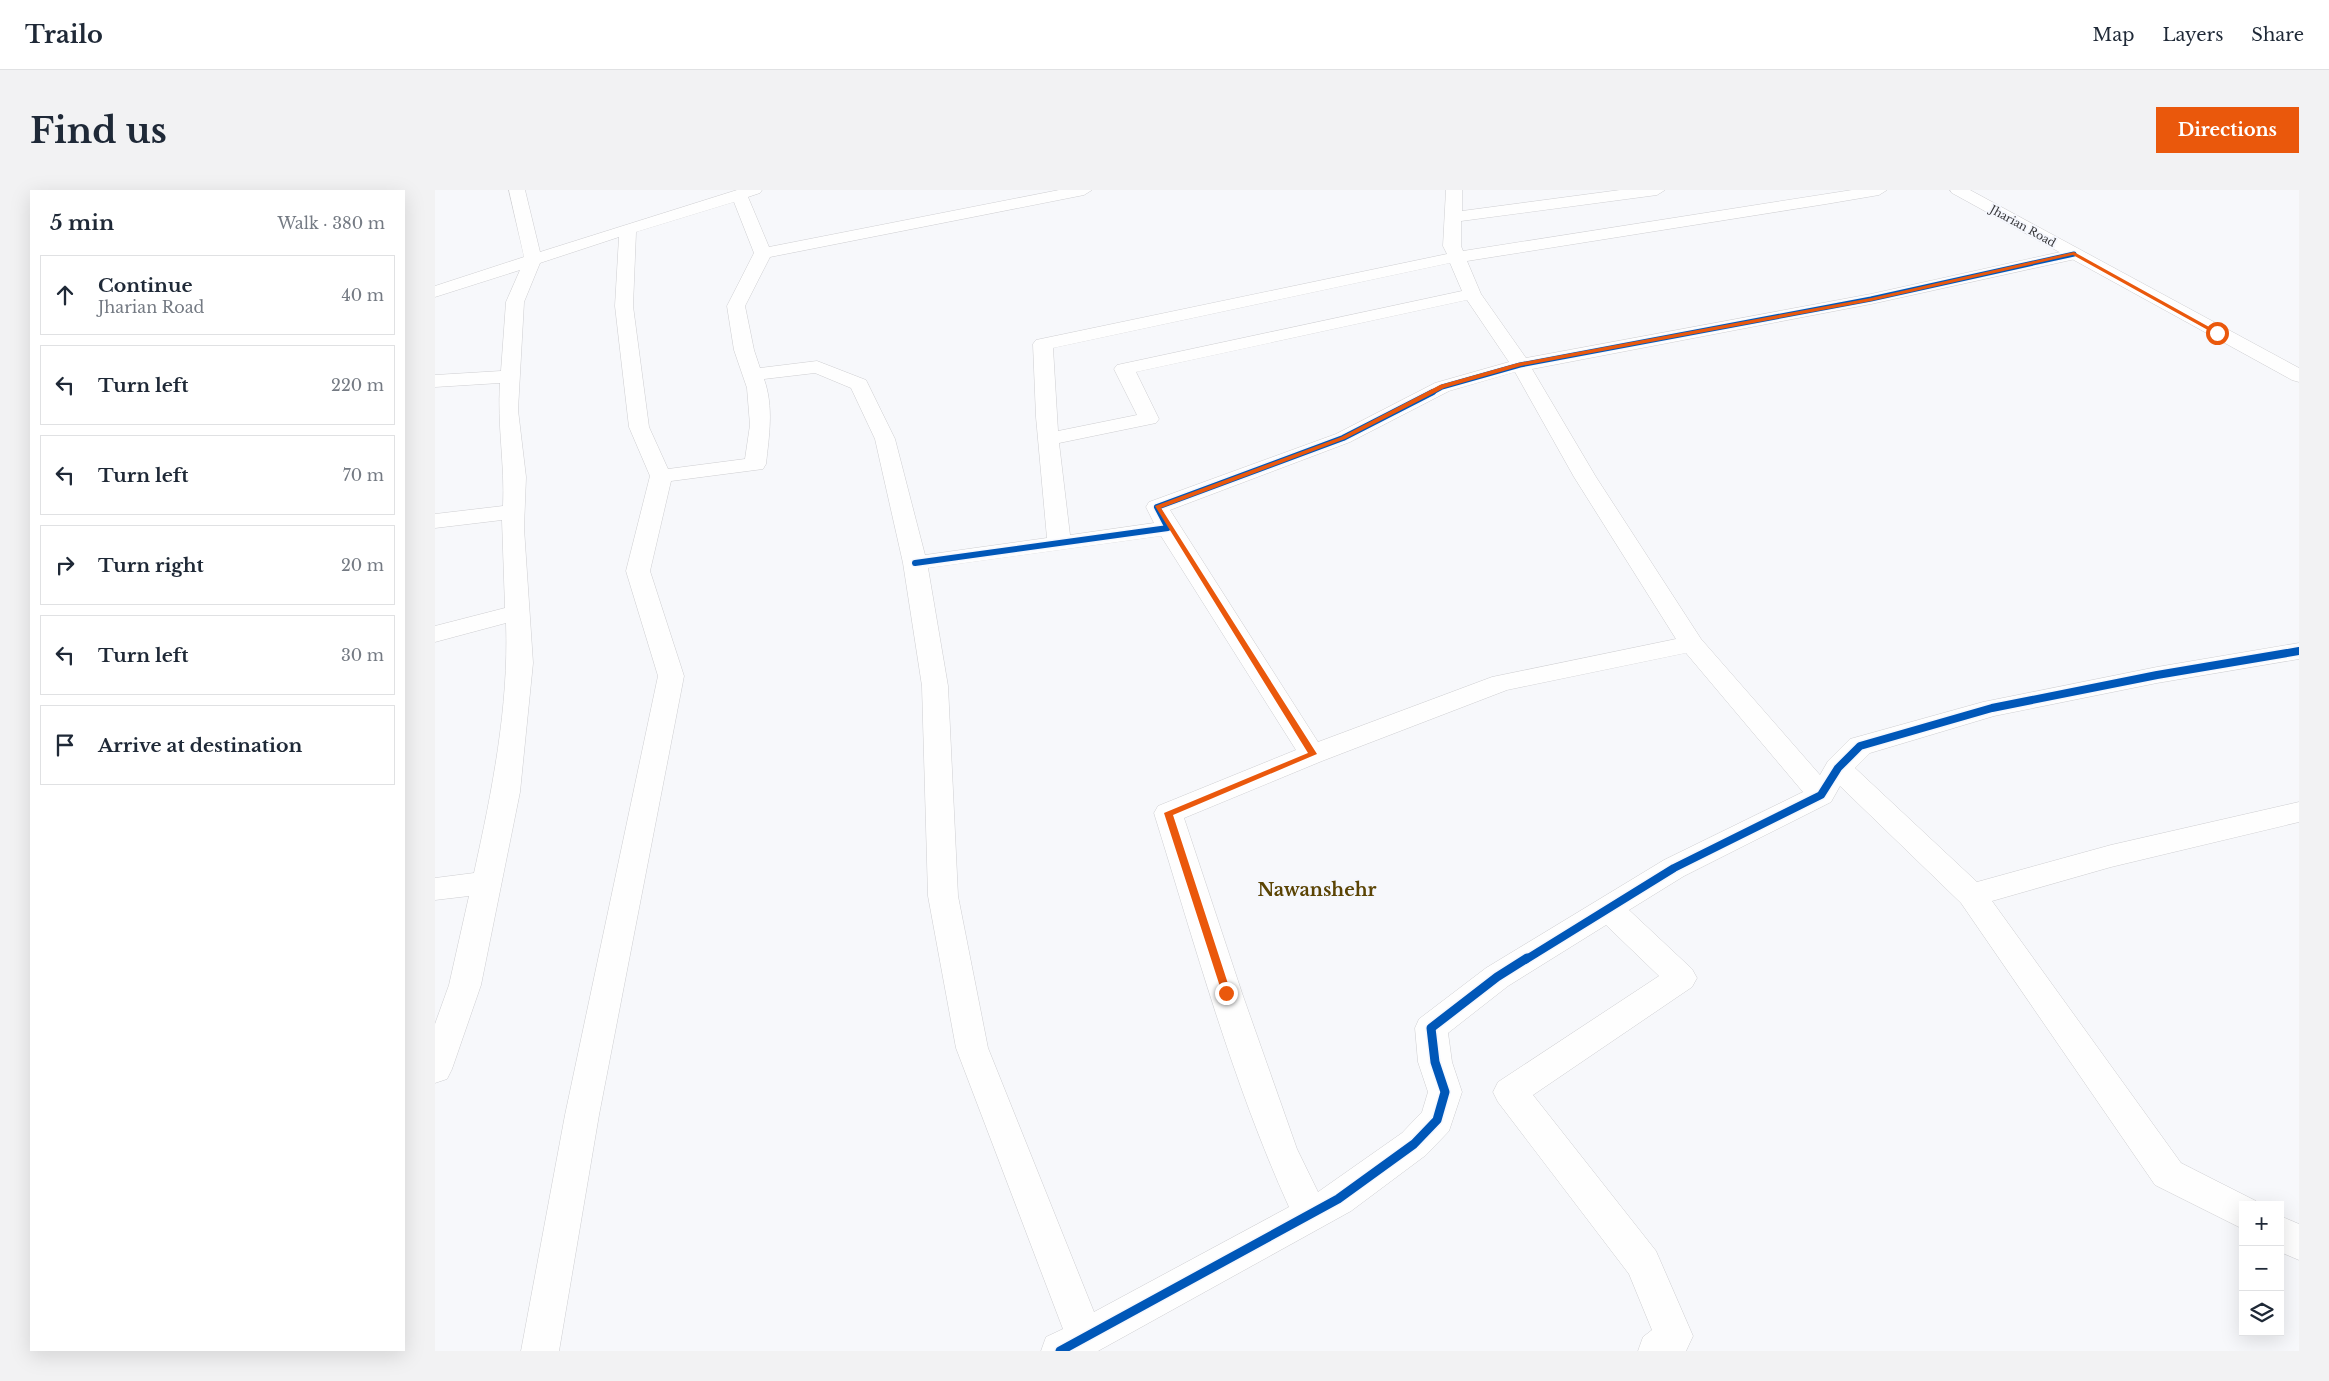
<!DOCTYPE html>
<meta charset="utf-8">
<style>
body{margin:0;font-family:"Libre Baskerville",serif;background:#f2f2f3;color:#1f2937}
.controls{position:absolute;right:15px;bottom:15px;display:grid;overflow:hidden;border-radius:0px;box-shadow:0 5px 20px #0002}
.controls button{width:45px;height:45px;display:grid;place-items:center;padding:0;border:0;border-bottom:1px solid #e0e1e3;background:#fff;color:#1f2937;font:25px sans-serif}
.stop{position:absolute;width:15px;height:15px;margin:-11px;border:4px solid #ea580c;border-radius:50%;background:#fff}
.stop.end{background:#ea580c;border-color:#fff;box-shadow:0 1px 5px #0008}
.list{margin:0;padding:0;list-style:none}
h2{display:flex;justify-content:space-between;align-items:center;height:65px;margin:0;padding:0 20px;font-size:21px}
h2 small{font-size:16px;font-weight:400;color:#747a83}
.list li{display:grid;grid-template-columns:32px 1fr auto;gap:15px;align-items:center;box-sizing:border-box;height:80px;margin:0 10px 10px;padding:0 10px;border:1px solid #e0e1e3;border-radius:0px}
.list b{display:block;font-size:19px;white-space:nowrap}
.list p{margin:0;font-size:16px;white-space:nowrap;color:#747a83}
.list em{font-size:16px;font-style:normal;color:#747a83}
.icon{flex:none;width:28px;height:28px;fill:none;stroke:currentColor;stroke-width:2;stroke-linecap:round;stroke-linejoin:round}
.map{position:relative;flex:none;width:1864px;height:1161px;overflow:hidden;border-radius:0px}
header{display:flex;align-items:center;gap:30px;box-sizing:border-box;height:70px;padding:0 25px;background:#fff;border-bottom:1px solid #e0e1e3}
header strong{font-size:24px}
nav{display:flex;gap:28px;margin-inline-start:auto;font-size:18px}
.intro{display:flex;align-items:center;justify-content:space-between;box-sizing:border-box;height:120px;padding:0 30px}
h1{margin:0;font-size:35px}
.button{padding:12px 22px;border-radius:0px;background:#ea580c;color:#fff;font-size:18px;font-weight:700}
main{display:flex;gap:30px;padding:0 30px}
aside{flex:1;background:#fff;border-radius:0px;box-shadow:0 5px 20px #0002}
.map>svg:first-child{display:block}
</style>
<header>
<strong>Trailo</strong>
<nav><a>Map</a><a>Layers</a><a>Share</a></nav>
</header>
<div class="intro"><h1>Find us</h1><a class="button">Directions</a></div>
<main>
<aside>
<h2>5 min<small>Walk · 380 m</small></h2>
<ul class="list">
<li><svg class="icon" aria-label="ahead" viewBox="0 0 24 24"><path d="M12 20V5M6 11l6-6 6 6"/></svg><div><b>Continue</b><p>Jharian Road</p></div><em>40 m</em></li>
<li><svg class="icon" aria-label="left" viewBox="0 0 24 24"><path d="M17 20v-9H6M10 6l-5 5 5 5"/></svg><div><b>Turn left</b></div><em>220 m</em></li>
<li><svg class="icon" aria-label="left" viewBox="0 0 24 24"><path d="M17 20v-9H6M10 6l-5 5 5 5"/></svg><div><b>Turn left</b></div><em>70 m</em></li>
<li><svg class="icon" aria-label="right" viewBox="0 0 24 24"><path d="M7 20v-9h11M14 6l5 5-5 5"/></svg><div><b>Turn right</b></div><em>20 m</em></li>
<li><svg class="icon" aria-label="left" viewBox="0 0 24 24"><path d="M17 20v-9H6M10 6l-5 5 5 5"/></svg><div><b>Turn left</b></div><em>30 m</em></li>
<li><svg class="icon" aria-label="arrive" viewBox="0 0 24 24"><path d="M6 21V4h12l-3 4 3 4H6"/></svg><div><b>Arrive at destination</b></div></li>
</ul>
</aside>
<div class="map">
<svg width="1864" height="1161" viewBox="0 0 1864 1161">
<rect width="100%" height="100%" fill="#f7f8fb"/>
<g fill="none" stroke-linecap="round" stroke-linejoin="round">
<g stroke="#ceced1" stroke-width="1">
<g id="minor">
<path d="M74,0H90L105,62L302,0H327L325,3L313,7L334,57L624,0H657L649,5L335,67L310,116L319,160L325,178L382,171L431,190L460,249L490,365L612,348L601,227L598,154L601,150L1012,64L1008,56L1011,0H1027V21L1185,0H1230L1222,5L1026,31V56L1028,61L1417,0H1452L1444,5L1391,14L1032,71L1046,104L1091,168L1436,104L1639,59L1645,60L1648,64L1645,68L1436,114L1097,179L1161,287L1266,449L1385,585L1393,571L1415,549L1548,512L1722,477L1864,453V469L1722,493L1559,526L1435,563L1420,578L1542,692L1676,655L1864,612V632L1676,677L1557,711L1746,973L1821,1011L1822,1015H1808V1039L1720,995L1526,713L1405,596L1396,612L1249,686L1194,720L1257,779L1262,788L1257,797L1098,905L1221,1061L1258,1146L1251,1161H1203L1208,1147L1217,1140L1194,1084L1063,912L1058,902L1063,892L1224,786L1171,735L1073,796L1013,843L1017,872L1027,902L1014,941L991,965L916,1021L663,1161H606L611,1147L628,1139L521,858L493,706L487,496L468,373L440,249L416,198L380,183L329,189C339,217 334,246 331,274L328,279L236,291L215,381L249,486L164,925L124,1161H86L130,925L223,486L191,381L215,286L194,237L180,116L184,47L105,73L89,112L83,220L91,287L89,338L98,473L85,602L46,795L17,879L12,889L0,893V834L14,795L34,706L0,710V688L39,683C57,601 74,517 71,433L0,452V436L70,418L67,330L0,338V324L68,316C70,275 62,234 65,193L0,197V185L66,181L71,112L85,80L0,107V96L89,67ZM299,12L319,63L292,116L299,160L312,198L315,235L310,269L233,279L214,237L198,116L201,42ZM1015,73L1027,101L682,175L679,179L702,225L623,241L618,158ZM1032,110L1074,172L1000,193L901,244L714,312L711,317L719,333L635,345L624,253L721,233L724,229L701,182ZM1080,182L1139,287L1241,449L1057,487L883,552L735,320L915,252L1014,201ZM726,346L861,560L723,616L719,623C760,755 797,891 854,1017L659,1122L553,858L523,706L513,496L493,378ZM1251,463L1368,602L1229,670L1051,778L984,829L980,838L983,872L993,902L987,922L967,943L883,1002L862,959L807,803L749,628L887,571L1072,500Z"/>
<path d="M1845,1026L1864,1034V1070L1845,1062Z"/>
</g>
</g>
<g stroke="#ceced1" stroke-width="1">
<path id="tertiary" d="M1515,0H1535L1864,178V192L1857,190L1517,3Z"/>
</g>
<use href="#minor" fill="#fefefe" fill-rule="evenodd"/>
<use href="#tertiary" fill="#fefefe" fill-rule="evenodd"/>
<g stroke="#f5f7fd" stroke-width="7">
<path id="cycleway-far3" d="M996,203L1007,197L1085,175L1436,109L1639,64"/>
</g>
<g stroke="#f5f7fd" stroke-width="9">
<path id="cycleway-far2" d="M480,373L733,338L722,317L908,248L998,202"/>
</g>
<g stroke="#f5f7fd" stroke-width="11">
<path id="cycleway-far1" d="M1090,770L1239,678L1386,605L1403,578L1425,556L1557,518L1722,485L1864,461"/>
</g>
<g stroke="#f5f7fd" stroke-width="12">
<path id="cycleway" d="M625,1161L903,1009L979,954L1002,930L1010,902L1000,872L996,838L1062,787L1092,768"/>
</g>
<use href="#cycleway-far3" stroke="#0057b8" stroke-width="5"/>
<use href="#cycleway-far2" stroke="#0057b8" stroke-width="6"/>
<use href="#cycleway-far1" stroke="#0057b8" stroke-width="8"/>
<use href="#cycleway" stroke="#0057b8" stroke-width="9"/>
</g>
<path fill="#ea580c" d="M1639,62L1785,143L1780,144L1638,65L1436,111L1086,176L1009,198L910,249L726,318L882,564L738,625L796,803L794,806H788L729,623L873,563L720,316L906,247L1005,195L1083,173L1436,108Z"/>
<g text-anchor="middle" stroke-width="4" stroke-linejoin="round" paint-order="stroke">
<g font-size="11" fill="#37373a" stroke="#f5f7fd">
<text transform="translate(1588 36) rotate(29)" y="4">Jharian Road</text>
</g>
<g font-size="18" font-weight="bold" fill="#5b4404" stroke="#f5f7fd">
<text x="882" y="706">Nawanshehr</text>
</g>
</g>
</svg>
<div class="controls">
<button>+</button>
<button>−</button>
<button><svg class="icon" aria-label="layers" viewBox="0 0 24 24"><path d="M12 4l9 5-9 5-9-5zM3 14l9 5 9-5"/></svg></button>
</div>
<div class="stop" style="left:1782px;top:143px"></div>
<div class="stop end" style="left:791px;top:803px"></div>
</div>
</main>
